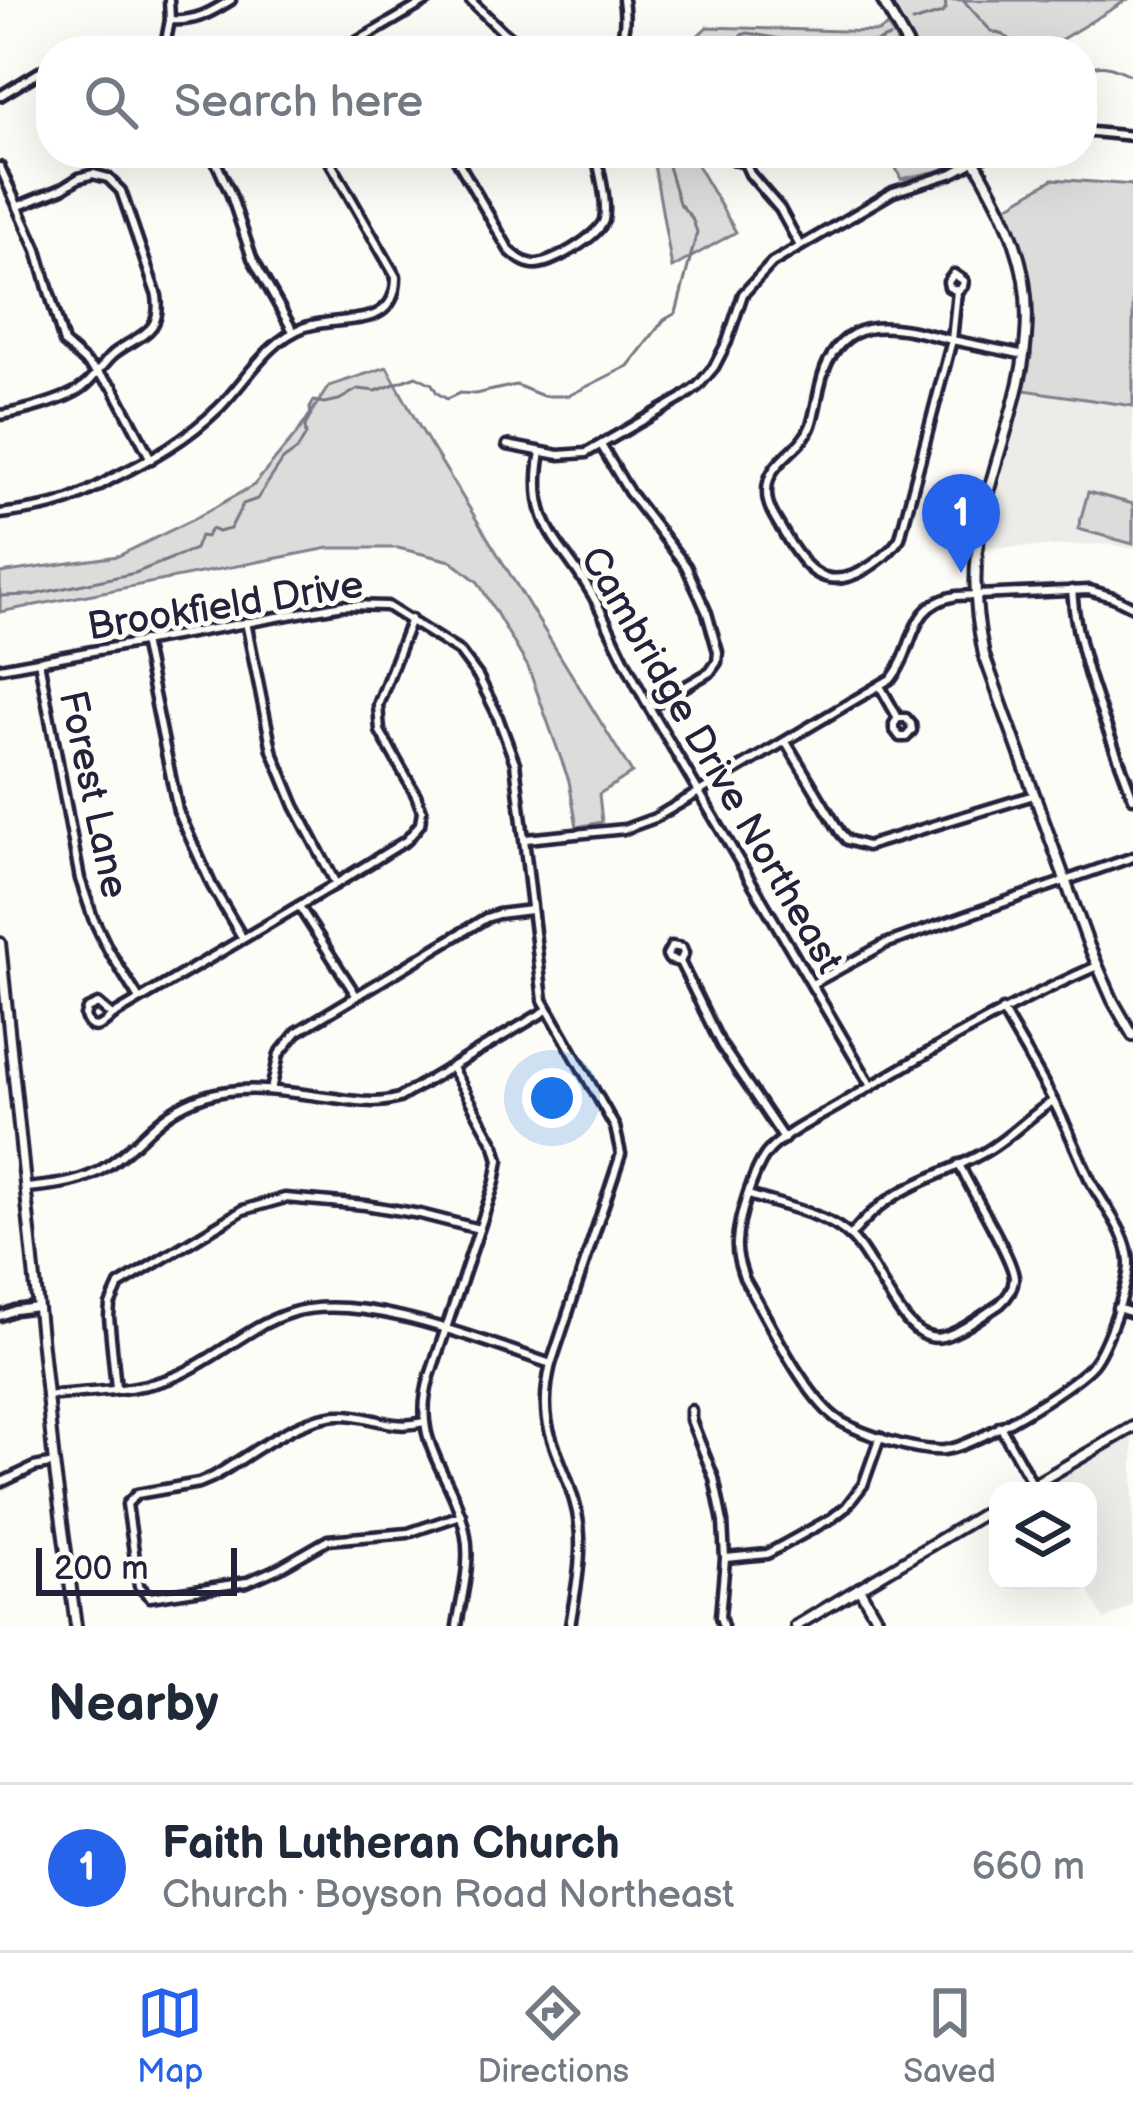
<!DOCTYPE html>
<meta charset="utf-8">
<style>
body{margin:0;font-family:"Balsamiq Sans",sans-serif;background:#f2f2f3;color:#1f2937}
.controls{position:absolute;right:36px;bottom:36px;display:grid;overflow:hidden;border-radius:24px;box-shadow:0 12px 48px #0002}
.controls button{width:108px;height:108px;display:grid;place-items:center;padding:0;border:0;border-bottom:3px solid #e0e1e3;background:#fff;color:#1f2937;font:60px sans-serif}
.scale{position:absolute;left:36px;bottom:30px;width:201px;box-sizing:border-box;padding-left:12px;border:6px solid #22223b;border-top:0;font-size:33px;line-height:42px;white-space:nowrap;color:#22223b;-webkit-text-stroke:9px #fdfcf7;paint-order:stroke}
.you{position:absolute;left:552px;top:1098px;width:42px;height:42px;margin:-30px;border:9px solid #fff;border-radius:50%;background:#1a73e8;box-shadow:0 0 0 18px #1a73e833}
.badge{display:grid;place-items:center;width:78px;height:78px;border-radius:50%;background:#2563eb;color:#fff;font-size:39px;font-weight:700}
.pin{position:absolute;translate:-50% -99px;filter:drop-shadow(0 3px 6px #0008)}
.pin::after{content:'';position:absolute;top:63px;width:42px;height:36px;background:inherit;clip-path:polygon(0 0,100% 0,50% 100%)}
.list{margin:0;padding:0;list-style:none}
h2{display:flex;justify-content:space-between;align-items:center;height:156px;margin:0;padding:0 48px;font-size:51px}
h2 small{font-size:39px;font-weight:400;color:#747a83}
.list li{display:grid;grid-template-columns:78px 1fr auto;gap:36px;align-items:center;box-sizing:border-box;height:168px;padding:0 48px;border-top:3px solid #e0e1e3}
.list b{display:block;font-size:45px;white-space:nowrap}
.list p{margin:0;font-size:39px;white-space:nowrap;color:#747a83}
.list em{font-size:39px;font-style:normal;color:#747a83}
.icon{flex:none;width:66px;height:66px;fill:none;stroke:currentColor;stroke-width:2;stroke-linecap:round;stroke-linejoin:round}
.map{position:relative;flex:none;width:1133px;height:1626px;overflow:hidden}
.search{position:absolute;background:#fff;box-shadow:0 12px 48px #0002;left:36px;right:36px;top:36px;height:132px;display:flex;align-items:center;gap:30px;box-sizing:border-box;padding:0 42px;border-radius:48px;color:#747a83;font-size:45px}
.sheet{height:324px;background:#fff}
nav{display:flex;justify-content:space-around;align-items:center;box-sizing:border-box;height:168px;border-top:3px solid #e0e1e3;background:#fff;font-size:33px;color:#747a83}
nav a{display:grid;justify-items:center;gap:6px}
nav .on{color:#2563eb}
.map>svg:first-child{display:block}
</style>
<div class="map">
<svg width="1133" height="1626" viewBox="0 0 1133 1626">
<rect width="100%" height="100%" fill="#fdfcf7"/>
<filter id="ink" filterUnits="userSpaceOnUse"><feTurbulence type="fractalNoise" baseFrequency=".00833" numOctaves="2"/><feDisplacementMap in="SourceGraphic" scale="24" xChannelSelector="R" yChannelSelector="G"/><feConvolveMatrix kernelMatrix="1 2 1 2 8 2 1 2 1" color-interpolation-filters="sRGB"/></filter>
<g filter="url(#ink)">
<g fill="#ecece9">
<path d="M1024,390L1133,406V549L1110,544L984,548Z"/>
<path d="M1133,1427V1605L1104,1620L1084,1581H1088V1491H1037L1034,1485Z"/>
</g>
<g fill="#dddcdb" stroke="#807f8b" stroke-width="3">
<path d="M889,0H1127L1042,51H919Z"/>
<path d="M888,26L902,51H681L707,27L878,32Z"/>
<path d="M652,153H690L736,232L672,268Z"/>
<path d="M889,153H960V161L938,171L901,179Z"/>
<path d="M1053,179L1133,185V406L1024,390C1041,329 1032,264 1006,207Z"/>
<path d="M387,367L419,426L632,773L599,794L602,822L577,827L569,781L528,667L478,582L451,561L398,548H329L0,612V573L118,556L194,519L254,485L298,432L329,386Z"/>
<path d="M1088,492L1133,504V544L1078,529Z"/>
</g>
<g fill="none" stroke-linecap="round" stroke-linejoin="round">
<g stroke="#787885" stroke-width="3">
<path d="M963,0L991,31L1003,35L1026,51"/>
<path d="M913,22L942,13L946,9L945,0"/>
<path d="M733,51L741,35L748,33L807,44L839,43L862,48L889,37"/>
<path d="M1082,69C1107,62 1110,66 1133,76"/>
<path d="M0,596L32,595L135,573L195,549L200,536L206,537L211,529L218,532L230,529L243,504L257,499L283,460L297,450L306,435L305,426L311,415L310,408L314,401L324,403L339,400L358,389L376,391L416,376L432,384L437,393L447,399L460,393L475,394L516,385L543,396H568L628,366L664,320L676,313L697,232L692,218L679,203L668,166V153"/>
</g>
<g stroke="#22223b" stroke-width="15">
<g id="minor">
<path d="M470,0L503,32L532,51"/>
<path d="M170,20C195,22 210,13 231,0"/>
<path d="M164,51L170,20L169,0"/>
<path d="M341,51L428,0"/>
<path d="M617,51C625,34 626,19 623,0"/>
<path d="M0,96L51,65"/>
<path d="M1082,131L1133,136"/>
<path d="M212,153L231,195L252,258L293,331"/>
<path d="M453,153L509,250C516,256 523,263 533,264C550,266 599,236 604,220C608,201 599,172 596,153"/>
<path d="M731,153L734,160L745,163L750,174L780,209L800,246"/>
<path d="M745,163L750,159L751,153"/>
<path d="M0,167L37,250L64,343L113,387L151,459"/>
<path d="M957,291L963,286L964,281L954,274L948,282L949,287L957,291L952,340C907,330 854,309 828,362C818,381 818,405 811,425C801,453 766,460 767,493C767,509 778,522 785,535C805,569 825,593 866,569C880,560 891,552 900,538L952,340L1025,355"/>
<path d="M0,415C21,412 66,400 83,387C96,378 103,361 116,352C141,334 162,333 157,296L121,191L108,178L93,174L79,178L63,188L19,206"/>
<path d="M507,445L559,455L586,453L682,398L698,386L714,367L727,342L743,294L772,263L893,192L953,173L990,153"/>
<path d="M601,445L629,492L686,566L707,613L718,652L717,662L710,672L650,707"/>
<path d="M541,452C526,532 567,543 598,605C615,640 630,674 649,707L871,1086"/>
<path d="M0,514C21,511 43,509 63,502C80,497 97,487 113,478C152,459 187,439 219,408C246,381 268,340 305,327C342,314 396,332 396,277L325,153"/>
<path d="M1072,590C1077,662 1109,730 1133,798"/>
<path d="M246,622L272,750L295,806L336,884"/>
<path d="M143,641L178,811L212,886L242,937"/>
<path d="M39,661L80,879L93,918L108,949L139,999"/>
<path d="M0,668L343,605L387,606L460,652L478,676L496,712L515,763L543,1000L615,1127L621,1154L551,1364C534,1434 563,1450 577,1512C585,1550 576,1588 570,1626"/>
<path d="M880,686L898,718H906L911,724L912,730L906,737H900L894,729V724L898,718"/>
<path d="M786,742L840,832L847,840L867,846L1034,795"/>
<path d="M526,839L625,829L655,818L892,678C918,644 906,606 956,596L1089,590L1113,597L1133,607"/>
<path d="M299,906L356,995"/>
<path d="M680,962L669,959L667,955L672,946L682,948L684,953L680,962L721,1045L784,1139"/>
<path d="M814,983L885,944L1133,857"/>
<path d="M1002,1010C1023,1047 1045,1083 1064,1122C1073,1141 1081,1161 1090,1180C1103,1205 1128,1233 1129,1262C1130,1282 1106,1348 1093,1364C1074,1387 974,1447 944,1450C917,1452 864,1435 840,1421C806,1400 766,1315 744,1278C740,1266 736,1254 737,1242C738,1219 753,1172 766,1154C784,1132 819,1118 843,1103C926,1053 1008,1005 1097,966"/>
<path d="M112,1016C103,1026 90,1034 85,1016L87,1009L98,1004L112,1016L336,884L407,840L420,824L422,811L416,795L380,731L378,705L411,619"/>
<path d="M452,1068L495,1146L499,1160L495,1182L430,1376C409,1443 452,1471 465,1531C472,1562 462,1595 457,1626"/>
<path d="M271,1090L279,1054L297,1032L486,918L498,914L531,910"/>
<path d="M27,1188C56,1185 83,1183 107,1166C145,1141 156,1112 205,1096C247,1083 292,1093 334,1098C356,1101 377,1105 399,1098L547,1010"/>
<path d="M749,1195C782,1206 827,1213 852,1238C878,1263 903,1346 942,1337C962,1332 983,1315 1000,1304C1008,1297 1013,1290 1014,1279C1015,1261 969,1188 959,1164"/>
<path d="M850,1236C895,1182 930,1183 985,1152C1010,1138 1029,1116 1053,1101"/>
<path d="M1117,1308L1133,1313"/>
<path d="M0,1316L15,1310L37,1307"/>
<path d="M116,1388L109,1317L110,1305L119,1285L243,1210L285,1198L365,1205L420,1214L479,1229"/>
<path d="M48,1396C89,1391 138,1392 176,1376C216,1359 249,1326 290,1313C361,1291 482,1341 551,1364"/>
<path d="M691,1410V1420L714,1478L723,1522L725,1559L720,1617L723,1626"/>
<path d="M424,1422C388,1431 371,1414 340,1415C298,1416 249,1456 213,1477L199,1483L137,1494L127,1504L139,1586L150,1597L247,1582L279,1568L328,1540L408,1533L461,1515"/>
<path d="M1000,1426L1033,1485"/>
<path d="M0,1483L34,1467L54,1463"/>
<path d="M726,1558L767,1554L832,1518L846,1507L863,1485L880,1437"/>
</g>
</g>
<g stroke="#22223b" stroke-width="16">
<g id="tertiary">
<path d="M882,0L911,51"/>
<path d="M0,943L54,1463L76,1626"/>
<path d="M1023,1491L1133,1427"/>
<path d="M859,1588L881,1626"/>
<path d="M796,1626L998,1505"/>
</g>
</g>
<g stroke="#22223b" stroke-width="16">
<path id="secondary" d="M970,153C994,194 1016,233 1024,280C1040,376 986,460 977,553C973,587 977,622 984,655L1089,946L1113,1001L1133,1036"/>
</g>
<use href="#minor" stroke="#fdfcf7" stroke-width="6"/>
<use href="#tertiary" stroke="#fdfcf7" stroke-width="8"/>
<use href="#secondary" stroke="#fdfcf7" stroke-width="8"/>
</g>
</g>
<g text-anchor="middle" stroke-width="10" stroke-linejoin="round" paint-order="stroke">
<g font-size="39" fill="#22223b" stroke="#fdfcf7">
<text transform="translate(225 604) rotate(-9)" y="14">Brookfield Drive</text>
<text transform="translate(713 759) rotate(60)" y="14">Cambridge Drive Northeast</text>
<text transform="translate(95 794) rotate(78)" y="14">Forest Lane</text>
</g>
</g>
</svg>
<div class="controls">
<button><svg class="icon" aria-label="layers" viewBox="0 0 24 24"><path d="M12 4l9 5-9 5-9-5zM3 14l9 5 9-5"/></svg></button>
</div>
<div class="scale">200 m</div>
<div class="you"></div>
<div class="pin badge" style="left:961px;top:573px">1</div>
<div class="search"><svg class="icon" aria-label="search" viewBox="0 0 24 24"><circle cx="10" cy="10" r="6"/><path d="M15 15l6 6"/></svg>Search here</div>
</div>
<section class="sheet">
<h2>Nearby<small></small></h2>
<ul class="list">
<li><span class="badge">1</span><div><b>Faith Lutheran Church</b><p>Church · Boyson Road Northeast</p></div><em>660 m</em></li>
</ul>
</section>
<nav>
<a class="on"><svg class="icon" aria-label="map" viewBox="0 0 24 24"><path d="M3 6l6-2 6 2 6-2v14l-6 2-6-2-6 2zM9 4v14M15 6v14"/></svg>Map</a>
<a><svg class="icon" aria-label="directions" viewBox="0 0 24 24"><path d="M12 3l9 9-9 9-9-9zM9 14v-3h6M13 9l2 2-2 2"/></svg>Directions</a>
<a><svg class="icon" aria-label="saved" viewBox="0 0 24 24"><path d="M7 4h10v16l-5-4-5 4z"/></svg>Saved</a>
</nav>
